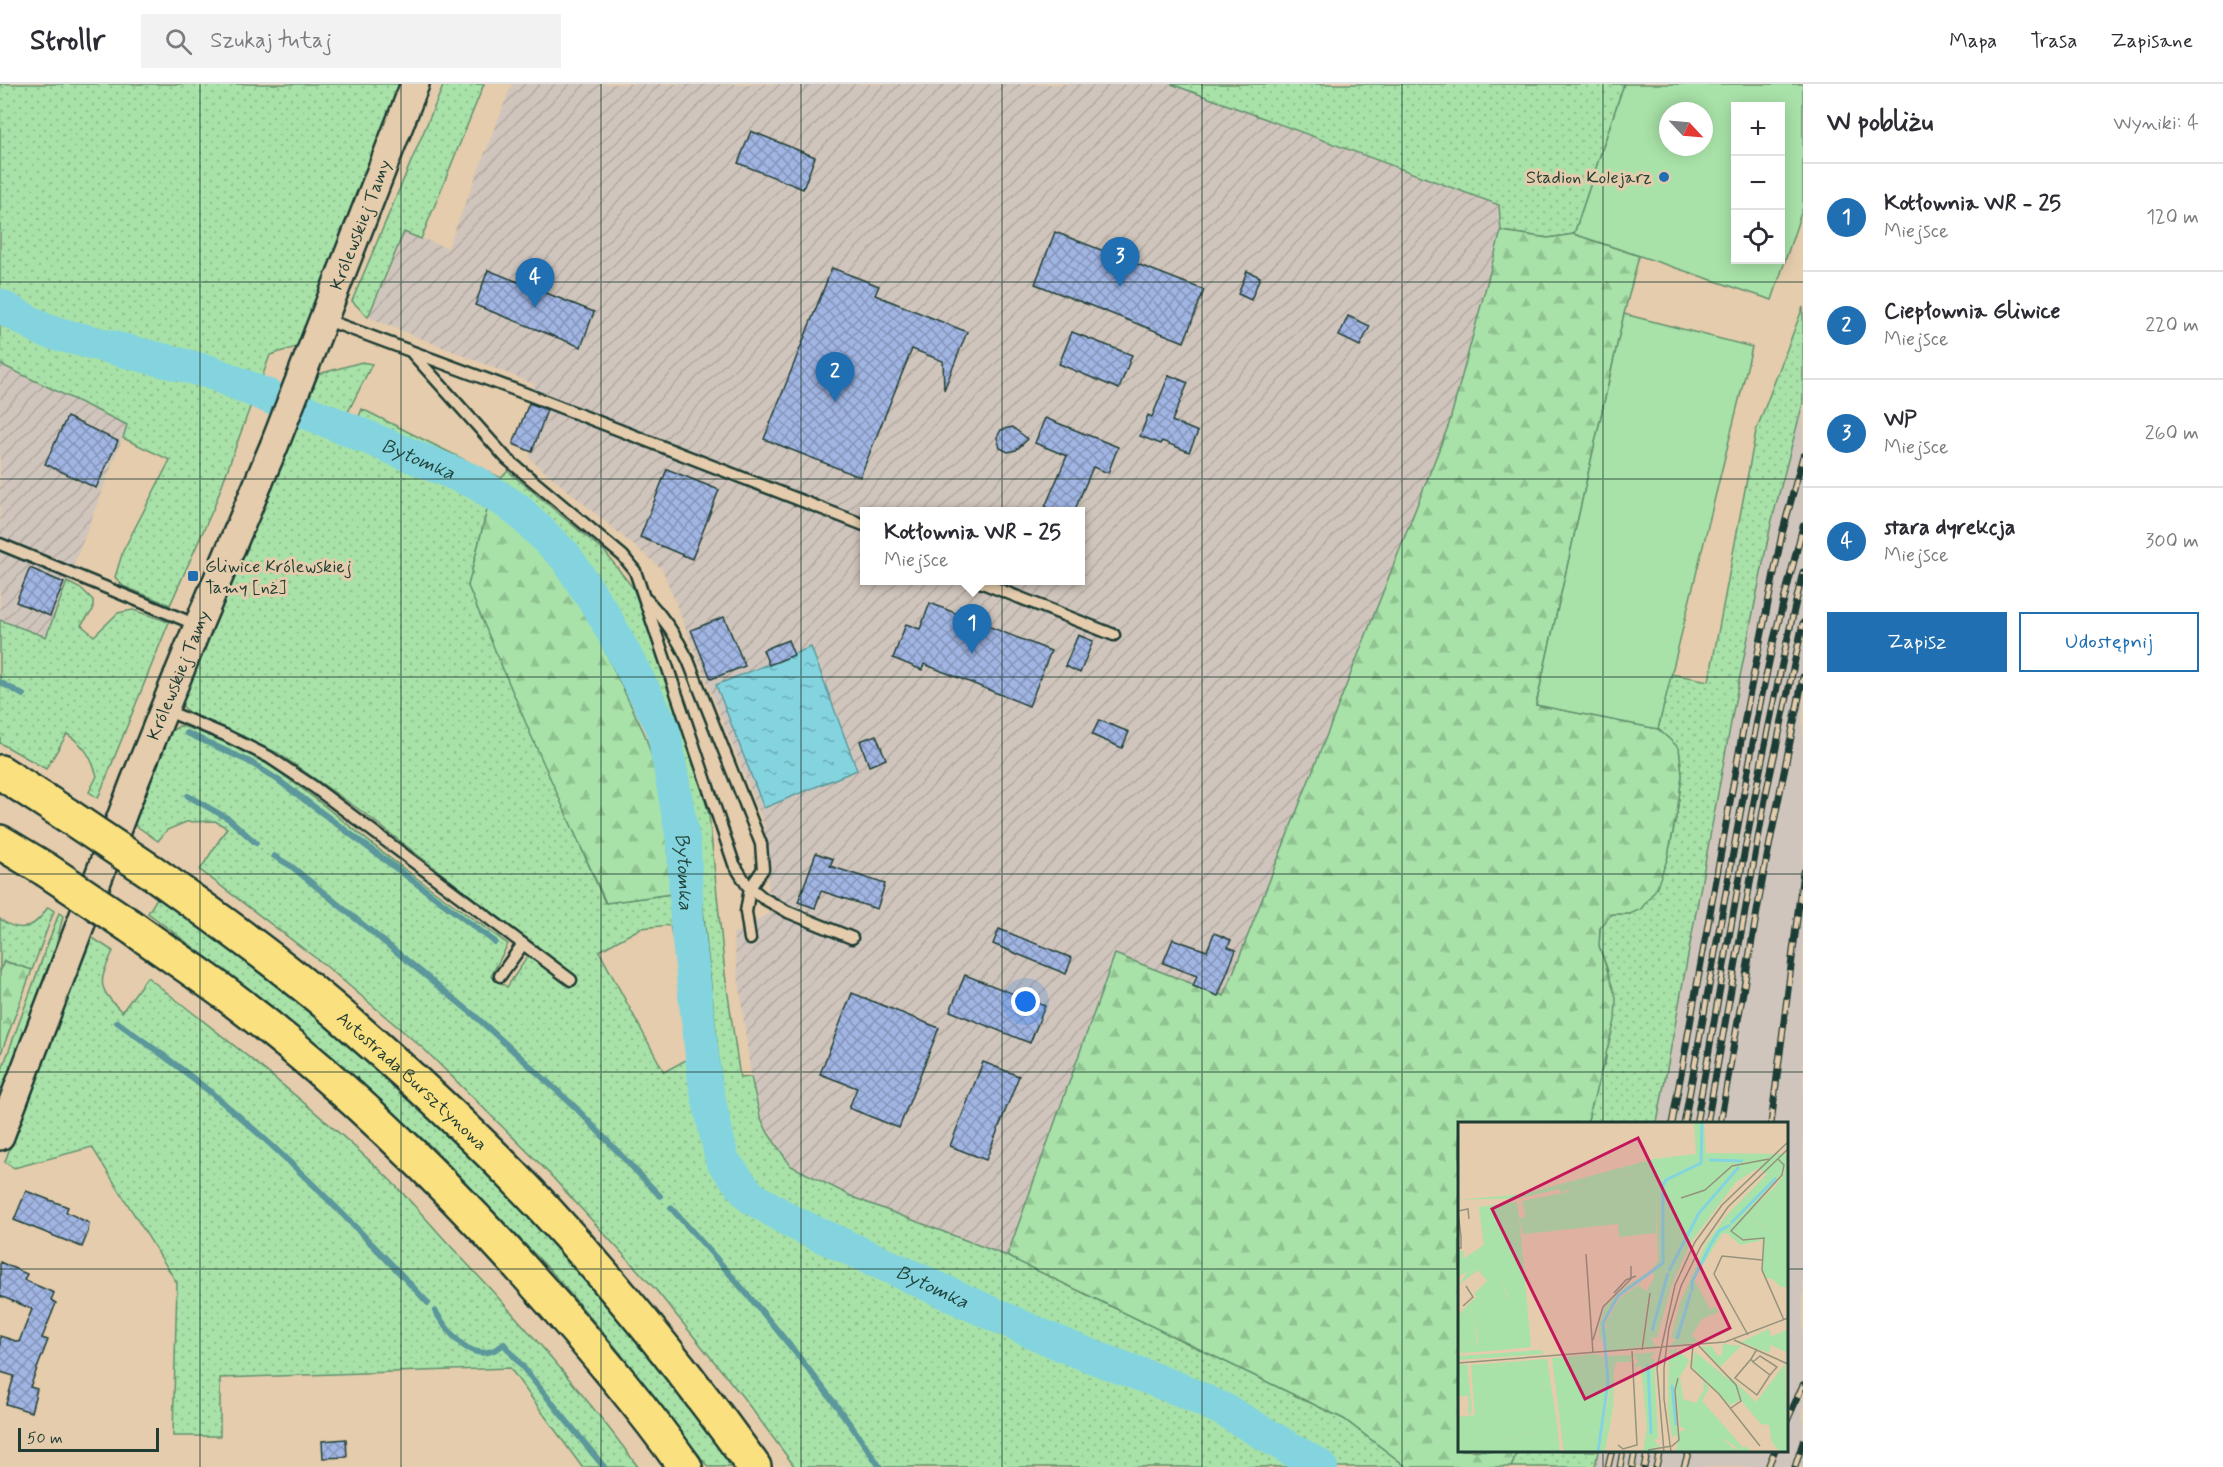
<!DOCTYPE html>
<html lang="pl">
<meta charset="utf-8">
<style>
body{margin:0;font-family:Mynerve,sans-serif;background:#f2f2f3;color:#2b2b33}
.controls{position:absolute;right:18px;top:18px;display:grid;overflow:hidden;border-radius:0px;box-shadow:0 3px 15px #0003}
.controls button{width:54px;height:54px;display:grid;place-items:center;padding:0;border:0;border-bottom:2px solid #e1e1e2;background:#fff;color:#2b2b33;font:30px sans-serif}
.compass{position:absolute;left:1659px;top:18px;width:54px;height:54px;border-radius:50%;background:#fff;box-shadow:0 3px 15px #0003;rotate:116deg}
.scale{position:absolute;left:18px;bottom:15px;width:141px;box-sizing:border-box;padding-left:6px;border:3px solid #1f3d34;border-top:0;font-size:16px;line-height:21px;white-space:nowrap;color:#1f3d34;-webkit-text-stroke:4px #e4ccac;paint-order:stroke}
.you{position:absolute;left:1026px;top:918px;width:21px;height:21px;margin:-15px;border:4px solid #fff;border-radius:50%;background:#1a73e8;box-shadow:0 0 0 9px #1a73e833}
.badge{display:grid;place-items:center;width:39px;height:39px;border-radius:50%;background:#1f6fb2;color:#fff;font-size:20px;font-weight:700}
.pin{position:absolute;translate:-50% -50px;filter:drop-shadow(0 2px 3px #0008)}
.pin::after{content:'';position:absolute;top:32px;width:21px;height:18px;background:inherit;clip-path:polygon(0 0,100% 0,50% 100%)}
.popup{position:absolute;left:860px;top:423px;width:225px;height:78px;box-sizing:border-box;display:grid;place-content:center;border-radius:0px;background:#fff;filter:drop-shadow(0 2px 4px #0005);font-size:20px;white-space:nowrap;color:#7c7c81}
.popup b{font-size:22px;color:#2b2b33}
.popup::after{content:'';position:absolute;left:50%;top:100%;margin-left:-12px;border:12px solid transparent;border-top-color:#fff}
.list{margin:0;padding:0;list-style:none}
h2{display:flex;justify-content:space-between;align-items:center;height:78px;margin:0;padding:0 24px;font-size:26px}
h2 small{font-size:20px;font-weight:400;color:#7c7c81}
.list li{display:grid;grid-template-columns:39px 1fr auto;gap:18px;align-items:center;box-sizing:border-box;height:108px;padding:0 24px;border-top:2px solid #e1e1e2}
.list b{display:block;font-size:22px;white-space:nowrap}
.list p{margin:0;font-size:20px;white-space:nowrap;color:#7c7c81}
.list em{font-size:20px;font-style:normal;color:#7c7c81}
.actions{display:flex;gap:12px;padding:18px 24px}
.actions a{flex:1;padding:14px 0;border:2px solid #1f6fb2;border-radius:0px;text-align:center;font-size:21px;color:#1f6fb2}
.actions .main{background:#1f6fb2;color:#fff}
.icon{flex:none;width:33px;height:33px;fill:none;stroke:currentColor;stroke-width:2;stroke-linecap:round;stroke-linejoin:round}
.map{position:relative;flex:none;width:1803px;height:1383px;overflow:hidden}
header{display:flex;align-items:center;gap:36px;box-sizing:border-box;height:84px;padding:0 30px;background:#fff;border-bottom:2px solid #e1e1e2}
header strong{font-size:28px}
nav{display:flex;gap:33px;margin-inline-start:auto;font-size:21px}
.search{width:420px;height:54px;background:#f2f2f3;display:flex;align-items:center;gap:15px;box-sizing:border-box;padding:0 21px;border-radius:0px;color:#7c7c81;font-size:22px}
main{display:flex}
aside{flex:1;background:#fff}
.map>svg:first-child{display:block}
</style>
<header>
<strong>Strollr</strong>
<div class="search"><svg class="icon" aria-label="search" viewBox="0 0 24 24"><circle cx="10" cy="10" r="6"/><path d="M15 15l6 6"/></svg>Szukaj tutaj</div>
<nav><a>Mapa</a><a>Trasa</a><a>Zapisane</a></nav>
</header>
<main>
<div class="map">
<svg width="1803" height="1383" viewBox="0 0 1803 1383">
<defs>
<pattern id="industrial-furrows" width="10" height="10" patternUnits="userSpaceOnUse" patternTransform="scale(1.5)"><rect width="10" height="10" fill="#d0c5bc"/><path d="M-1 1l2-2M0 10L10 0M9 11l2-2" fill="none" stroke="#b2aaa2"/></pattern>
<pattern id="grass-dots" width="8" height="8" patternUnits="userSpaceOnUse" patternTransform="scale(1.5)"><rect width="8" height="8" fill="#a8e2a8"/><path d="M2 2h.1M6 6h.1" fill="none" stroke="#90c391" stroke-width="1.8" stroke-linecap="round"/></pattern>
<pattern id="forest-firs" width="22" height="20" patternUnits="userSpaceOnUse" patternTransform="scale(1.5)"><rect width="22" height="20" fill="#a8e2a8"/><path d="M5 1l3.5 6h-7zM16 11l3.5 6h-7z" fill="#90c391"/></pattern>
<pattern id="water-ripples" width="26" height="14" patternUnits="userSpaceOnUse" patternTransform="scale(1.5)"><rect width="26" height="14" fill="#84d4df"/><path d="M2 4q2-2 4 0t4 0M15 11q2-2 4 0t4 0" fill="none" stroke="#6badb6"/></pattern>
<pattern id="building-cross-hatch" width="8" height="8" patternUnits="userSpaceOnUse" patternTransform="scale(1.5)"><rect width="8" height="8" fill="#a1b5e3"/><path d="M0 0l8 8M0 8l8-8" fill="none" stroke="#8394b9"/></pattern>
</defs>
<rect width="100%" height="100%" fill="#e4ccac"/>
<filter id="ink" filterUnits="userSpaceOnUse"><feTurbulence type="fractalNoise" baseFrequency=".0167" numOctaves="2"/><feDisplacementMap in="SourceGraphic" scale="12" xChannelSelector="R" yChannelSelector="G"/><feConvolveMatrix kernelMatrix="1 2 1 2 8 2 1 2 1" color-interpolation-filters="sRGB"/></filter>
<g filter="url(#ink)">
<path fill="#d0c5bc" d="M1803,319V1383H1595L1598,1367L1786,1366V1040L1657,1039L1735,617L1771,440Z"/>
<g fill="url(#industrial-furrows)" fill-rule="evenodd">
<path d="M512,0H1171L1499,121L1501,147L1449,340L1224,912L1115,870L1007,1172L855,1114L791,1082L780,1068L760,1032L751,993L733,850L770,829L764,740L662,485L529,374L548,325L529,317L534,300L368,233L404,148L448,164ZM864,428H1080V496H864Z"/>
<path d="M0,280L127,342L46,554L0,536Z"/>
</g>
<g fill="url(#grass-dots)" stroke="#64906e" stroke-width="1.5">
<path d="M0,0H402L303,261L270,271L260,299L222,278L44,238L0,212Z"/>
<path d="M444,0H484L421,155L404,148L368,233L352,217Z"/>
<path d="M1171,0H1624L1574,150L1548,154L1501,147L1499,121Z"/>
<path d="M1803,223V319L1771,440L1735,617L1657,1039L1587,1040L1597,997L1606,975L1608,887L1599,862L1600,844L1611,830H1630L1667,776L1677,729L1682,691L1679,664L1658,645L1671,590L1709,597L1756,347Z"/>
<path d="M0,235L55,263L193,297L253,315L214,423L170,521L123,502L115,493L123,467L170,376L123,354L127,341L0,280Z"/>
<path d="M362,278L372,280L343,338L306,320L319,290Z"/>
<path d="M362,325L501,394L508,387L605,468L633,504L686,645L709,731L725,890L740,994L751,993L760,1032L768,1049L791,1082L855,1114L1007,1172L1344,1335L1407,1383H795L742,1312L656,1206L543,1083L425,966L326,882L200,786L227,744L215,737L186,738L167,746L158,757L131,738L165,651L179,642C252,655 328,726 386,771C426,802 467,830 508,860L491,892L507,903L535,862L364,729L278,669L189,629L178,617L298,338L458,400L489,418L468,502L605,819L671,810L686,887L680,890L670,841L641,844L599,867L664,988L695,971V1002L705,998L721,996L695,748L672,643L603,510L554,446L493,401L356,340Z"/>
<path d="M67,498L83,506L93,516V526L81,541L94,552L118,529L133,526L169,538L98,714L89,708L97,692C91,672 84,661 67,650L46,685L0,659V536L46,553Z"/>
<path d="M157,814C197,842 237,869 274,899C415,1013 545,1140 658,1283C684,1316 712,1348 735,1383H708L614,1261L550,1186L434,1065L329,970L250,906L148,829Z"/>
<path d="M48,823L54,827L32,886L4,877L0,888V835C21,851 36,843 48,823Z"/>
<path d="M59,829L63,832L50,886L12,991L0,1006V991Z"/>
<path d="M91,853L113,867C99,898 96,902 122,928L147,893C228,956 307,1018 382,1088C408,1113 431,1141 456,1168C520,1236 583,1307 638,1383H582L510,1284L220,1294V1352H173L177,1199L92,1063L14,1084L5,1078L76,873Z"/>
<path d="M1518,1367V1366L1598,1367L1595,1383H1511Z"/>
</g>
<g fill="url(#forest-firs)" stroke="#64906e" stroke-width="1.5">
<path d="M1501,147L1548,154L1574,150L1639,172L1624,230L1536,621L1658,645L1679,664L1682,691L1677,729L1667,776L1656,805L1641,825L1630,830H1611L1600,844L1599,862L1616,913L1615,937L1587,1039L1460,1040V1366L1518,1367L1511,1383H1407L1344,1335L1007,1172L1115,870L1224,912L1449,340Z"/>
<path d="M489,418L544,466L581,517L645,651L665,715L671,810L606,819L530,649L468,502Z"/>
<path d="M4,877L32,886L0,972V888Z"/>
</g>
<g fill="#a8e2a8" stroke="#64906e" stroke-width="1.5" fill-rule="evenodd">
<path d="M1624,0H1803V123L1772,216L1574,150ZM1780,22V176H1736V22ZM1668,27H1704V63H1668Z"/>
<path d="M1624,230L1752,263L1658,645L1536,621Z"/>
</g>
<path fill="url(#water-ripples)" stroke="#5c989b" stroke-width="1.5" d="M811,563L857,686L764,724L716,601Z"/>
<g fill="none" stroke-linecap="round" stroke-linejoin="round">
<g stroke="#5c989b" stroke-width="6">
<path d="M0,598L23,611"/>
<path d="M187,649L250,678L278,696L495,858"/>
<path d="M188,712L229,735L256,759"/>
<path d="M274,772L291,782L474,931L575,1023L660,1112"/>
<path d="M117,938C138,953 159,968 180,984C270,1053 350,1136 428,1219"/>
<path d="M671,1124C746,1206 818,1291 880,1383"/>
<path d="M435,1227C450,1250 473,1285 504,1260L604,1383"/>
</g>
<path stroke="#84d4df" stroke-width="34" id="s1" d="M0,222L46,247L210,288L475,398L517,425L566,473L605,533L663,644L684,761L687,838L705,998L722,1076L751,1113L792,1138L993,1230L1070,1264L1184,1307L1226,1327L1321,1383"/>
</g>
<g fill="url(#building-cross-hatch)" stroke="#1f3d34" stroke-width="1.5">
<path d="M751,47L815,73L803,105L738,79Z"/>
<path d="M1055,148L1204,206L1184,258L1035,200Z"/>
<path d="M832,184L879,202L875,211L967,248L944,306L943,277L912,265L860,393L764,355Z"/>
<path d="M488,186L594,228L581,263L475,221Z"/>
<path d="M1247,187L1260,193L1251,216L1238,210Z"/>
<path d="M1348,232L1370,242L1360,262L1339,252Z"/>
<path d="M1072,248L1132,271L1119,305L1059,280Z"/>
<path d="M1169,291L1188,299L1172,337L1198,348L1189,368L1162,357L1161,360L1140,352L1148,331L1152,333Z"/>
<path d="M529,319L547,326L532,368L513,360Z"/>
<path d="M67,333L118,357L96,404L45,380Z"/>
<path d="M1045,334L1118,363L1108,389L1093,383L1074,428H1055L1045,423L1067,372L1035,359Z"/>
<path d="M1012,343L1028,355L1016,366L1008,368L1000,364L997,353L1001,346Z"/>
<path d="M667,385L719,406L692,475L640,453Z"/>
<path d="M30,484L64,499L50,532L16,518Z"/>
<path d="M930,519L1051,567L1029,622L924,580L922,586L893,574L906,540L920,545Z"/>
<path d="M724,533L745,582L711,595L691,546Z"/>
<path d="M1078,551L1093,557L1080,589L1065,582Z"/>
<path d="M788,556L794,571L769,581L763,566Z"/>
<path d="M1099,636L1129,648L1122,664L1092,651Z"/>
<path d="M876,651L886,675L869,682L860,657Z"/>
<path d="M816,769L833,775L830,782L885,800L877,825L821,807L815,824L798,818Z"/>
<path d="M999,845L1072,874L1066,890L993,860Z"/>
<path d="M1214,849L1231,856L1228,863L1236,866L1218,912L1193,902L1197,892L1163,879L1173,855L1207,867Z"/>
<path d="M965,891L1045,922L1030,959L950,927Z"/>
<path d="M852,909L939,944L899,1044L849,1024L857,1004L820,990Z"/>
<path d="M983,978L1019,992L986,1076L950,1062Z"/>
<path d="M26,1107L68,1123L66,1128L89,1139L88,1148L82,1163L14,1136Z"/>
<path d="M0,1178L27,1190L24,1196L54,1209L51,1216L56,1219L42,1254L48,1256L30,1303L37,1305L31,1328L6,1320L14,1292L0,1288V1252L19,1258L32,1225L0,1212Z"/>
<path d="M346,1355L347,1373L323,1374L322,1357Z"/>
</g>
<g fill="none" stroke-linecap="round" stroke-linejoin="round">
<g stroke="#1f3d34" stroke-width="15">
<g id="service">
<path d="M324,235L529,311L864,441"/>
<path d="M413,270L507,375L623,472L635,487L734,780L747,801L763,814L788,828L852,854"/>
<path d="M0,460L197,541"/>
<path d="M975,496L1114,551"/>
<path d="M647,516C665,535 677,553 688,576L761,760L763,785L750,804L746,828L750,855"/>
<path d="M165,626L225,651L269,673L314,703L571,896"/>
<path d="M500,892L523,860"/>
</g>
</g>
<g stroke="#1f3d34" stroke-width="32">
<g id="tertiary">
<path id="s2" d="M0,1052L135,697L198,542L274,362L415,0"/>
</g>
</g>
<g stroke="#1f3d34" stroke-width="38">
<g id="motorway">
<path d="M0,688L67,731"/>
<path d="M0,758L45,785"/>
<path id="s3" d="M152,788C222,838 292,888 356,945C419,1000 482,1058 540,1120C617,1203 688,1291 754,1383"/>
<path d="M130,842C163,866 197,888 230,913C344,999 447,1100 542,1207C592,1263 641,1321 685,1383"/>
</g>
</g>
<use href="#service" stroke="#e4ccac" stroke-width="10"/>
<use href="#tertiary" stroke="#e4ccac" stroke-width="27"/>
<use href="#motorway" stroke="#fbe080" stroke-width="33"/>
<g stroke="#1f3d34" stroke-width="7">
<g id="rail">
<path d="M1672,1040L1748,618L1782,450L1803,372"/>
<path d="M1684,1040L1760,620L1774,555L1803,442"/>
<path d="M1696,1040C1729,855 1759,670 1803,488"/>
<path d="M1707,1040L1766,710L1803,539"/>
<path d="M1720,1040L1763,793L1803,593"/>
<path d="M1771,1040L1803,788"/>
<path d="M1786,1339L1803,1301"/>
<path d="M1608,1383L1612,1366"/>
<path d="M1620,1383L1623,1366"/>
<path d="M1632,1383L1635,1366"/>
<path d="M1644,1383L1648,1366"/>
<path d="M1656,1383L1660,1366"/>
<path d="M1684,1383L1689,1366"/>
<path d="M1768,1383L1775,1366"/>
<path d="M1795,1383L1803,1358"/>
</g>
</g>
<use href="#rail" stroke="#e4ccac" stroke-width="4.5" stroke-dasharray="14" stroke-linecap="butt"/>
<g stroke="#1f3d34" stroke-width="38" stroke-linecap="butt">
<g id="motorway-bridge">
<path d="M67,731L152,788"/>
<path d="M45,785L130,842"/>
</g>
</g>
<use href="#motorway-bridge" stroke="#fbe080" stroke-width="33"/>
</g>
</g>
<path fill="none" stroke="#1f3d34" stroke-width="1.5" stroke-opacity="0.55" d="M200,0V1383M401,0V1383M601,0V1383M801,0V1383M1002,0V1383M1202,0V1383M1402,0V1383M1603,0V1040M0,198H1803M0,395H1803M0,593H1803M0,790H1803M0,988H1803M0,1185H1460M1786,1185H1803M1603,1366V1383"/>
<g fill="#1f6fb2" stroke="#e4ccac" stroke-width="2">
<circle cx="1664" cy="93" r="6"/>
<rect x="187" y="486" width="12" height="12" rx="3"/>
</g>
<g text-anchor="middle" stroke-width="6" stroke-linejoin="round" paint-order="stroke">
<g font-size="18" fill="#1f3d34" stroke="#e4ccac" text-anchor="end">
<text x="1652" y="99">Stadion Kolejarz</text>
<text x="205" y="488" text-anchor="start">Gliwice Królewskiej<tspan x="205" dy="21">Tamy [nż]</tspan></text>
</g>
<g font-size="18" fill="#1f3d34" stroke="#e4ccac">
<text dy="6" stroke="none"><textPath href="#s2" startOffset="980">Królewskiej Tamy</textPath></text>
<text dy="6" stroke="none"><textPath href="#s2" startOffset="494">Królewskiej Tamy</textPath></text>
<text dy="6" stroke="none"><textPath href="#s3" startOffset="334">Autostrada Bursztynowa</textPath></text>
</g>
<g font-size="20" font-style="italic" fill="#24453d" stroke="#e4ccac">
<text dy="7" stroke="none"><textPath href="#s1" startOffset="447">Bytomka</textPath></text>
<text dy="7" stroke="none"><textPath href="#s1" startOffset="969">Bytomka</textPath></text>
<text dy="7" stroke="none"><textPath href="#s1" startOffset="1510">Bytomka</textPath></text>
</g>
</g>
<g transform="translate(1458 1038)">
<rect width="330" height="330" fill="#e4ccac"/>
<path d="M236,0H246L248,31L330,32V45L271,111L264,112L236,157L252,187L258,185L260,190L244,197L234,213L240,220L212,224L218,217L213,216L222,181L248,122L268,94L309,52L300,46L278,60L233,120L213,165L199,216L193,215L198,226L185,225L191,180L195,177H190L183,225L147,229L145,209L182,172L178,165L185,159L181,164L188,169L196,157L195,150L160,174L150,188L142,222L141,204L147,185L167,165L193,149L200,139L198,67L205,46L143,59L133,65L123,62L103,71L102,67L63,76L0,78L66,72L195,37L238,32ZM330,59V112L323,119L315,117L312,107L295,99L296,93ZM62,104L73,225L33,229L28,224L27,190L50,177V174L43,158L19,175L16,172L29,159L20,148L1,163L10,149L0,155V129H6L5,137L26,123L24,109ZM10,183L13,194L16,193L19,223L0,217V193ZM328,208L330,210V231L313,223V215ZM234,226L218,228L231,238L229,243L219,237L216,243L221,313L219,318V313L214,314L210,288L211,235L215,234L211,228ZM197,230L192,236L196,237L200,316L196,318L202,325L193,326L203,330H185L189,306L183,244L176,245L180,239L175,232ZM237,230L275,261L282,278L272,283L234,245ZM139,232L145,235L150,260L139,330H106L94,236ZM173,233V240H158L156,247L155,286L147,329L159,330H141L151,271L147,234ZM79,240L83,269L92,258L98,294L86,295L95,330H81L78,309L40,320L31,330H0V295L17,293L30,245ZM327,242L330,330H304L321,329L314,320L311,303L303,302L285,281L270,253L298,280ZM222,255L225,277L238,281L246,268L245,258L251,266L244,279L269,307L264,312L265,317L275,326L282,328L287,324L294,330H218L222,309H228L222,304L218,263Z" fill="#a8e2a8"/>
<path d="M330,45V59L296,93L295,99L315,109V117L323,119L330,112V165H323L313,156L309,157L304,147L305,118L282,123L269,111L318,64ZM205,46L209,50L201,55L198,67V111L161,115L160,102L65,112L61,96L113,84L110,70L113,65L127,62L133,65L142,59ZM37,156L43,158L50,177L28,190V224L33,229L2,231L0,217L18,223L20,219L16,193L13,194L10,183ZM178,165L182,171L156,202L146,204L162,176ZM311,207L314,217L311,231L283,220ZM265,222L283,224L262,245L244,225L253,224L260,234L264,233ZM84,228L85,232L0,238V234ZM219,234L229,243L217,262L213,260ZM89,237L92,258L82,269L79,240L30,245L26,269L30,282L28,288L17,293L13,243ZM9,242L14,288L11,294L10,274H0V243ZM98,294L102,330H95L91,322L86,295ZM269,307L285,326L282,328L262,314ZM78,309L81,330H31L40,320Z" fill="#a8e2a8"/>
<path d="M110,70L113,84L68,95L64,79ZM59,80L62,104L24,109L21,85Z" fill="#a8e2a8"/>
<path fill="none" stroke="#84d4df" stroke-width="3" d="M251,38L285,39M273,101L318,56M211,149L241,91L281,45M234,169V160L253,122L261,109L272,103M194,209L210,151M219,217L233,170M190,243L193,312M214,263L218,303M140,330L150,260L145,201L160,174L205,141V63L208,58L243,41L244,0"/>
<path fill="none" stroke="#95937c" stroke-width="1.5" d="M320,37L326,43L324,53L273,109L285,118L306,116L304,148L326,198M223,76L247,68L274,44L311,37M0,89L10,87L11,97M0,90L3,115V126H0M128,132L135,231M156,171L168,158L178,154M5,184L15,175L8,164M290,213L256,152L264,134L304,138M135,218L145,185L173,157V144M276,218L330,242M235,223L233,246L261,272L302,324M240,223L278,263L283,279L273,286M184,228L192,171M293,237L277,256L299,273L312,253M295,240L302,234L319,245L312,253L295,240L293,237L299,227M0,241L267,220L330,196M160,323L165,327L179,323L174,229M190,328L214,324L221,318L217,268L220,256M206,330L199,246L217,163L237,120L264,83L330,20M213,330L206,277V246L211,206L223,164L243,124L270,85L330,27"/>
<path fill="#c2185b" fill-opacity="0.15" stroke="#c2185b" stroke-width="3" d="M180,16L272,206L127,277L34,87Z"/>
<rect width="330" height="330" fill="none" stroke="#1f3d34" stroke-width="3"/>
</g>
</svg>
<div class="controls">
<button>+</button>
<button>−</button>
<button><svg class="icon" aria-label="locate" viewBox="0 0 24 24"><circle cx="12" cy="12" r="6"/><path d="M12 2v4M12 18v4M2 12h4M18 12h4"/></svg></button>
</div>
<svg class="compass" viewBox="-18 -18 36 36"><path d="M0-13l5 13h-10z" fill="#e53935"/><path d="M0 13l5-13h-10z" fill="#7c7c81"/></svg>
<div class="scale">50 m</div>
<div class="you"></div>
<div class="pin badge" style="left:972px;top:570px">1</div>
<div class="popup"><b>Kotłownia WR - 25</b>Miejsce</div>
<div class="pin badge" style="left:835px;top:318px">2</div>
<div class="pin badge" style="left:1120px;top:203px">3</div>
<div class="pin badge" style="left:535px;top:224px">4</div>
</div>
<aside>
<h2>W pobliżu<small>Wyniki: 4</small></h2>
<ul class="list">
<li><span class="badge">1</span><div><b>Kotłownia WR - 25</b><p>Miejsce</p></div><em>120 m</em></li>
<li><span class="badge">2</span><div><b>Ciepłownia Gliwice</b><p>Miejsce</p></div><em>220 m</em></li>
<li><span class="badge">3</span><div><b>WP</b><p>Miejsce</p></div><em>260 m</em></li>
<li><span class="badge">4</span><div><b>stara dyrekcja</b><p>Miejsce</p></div><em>300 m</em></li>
</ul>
<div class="actions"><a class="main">Zapisz</a><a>Udostępnij</a></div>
</aside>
</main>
